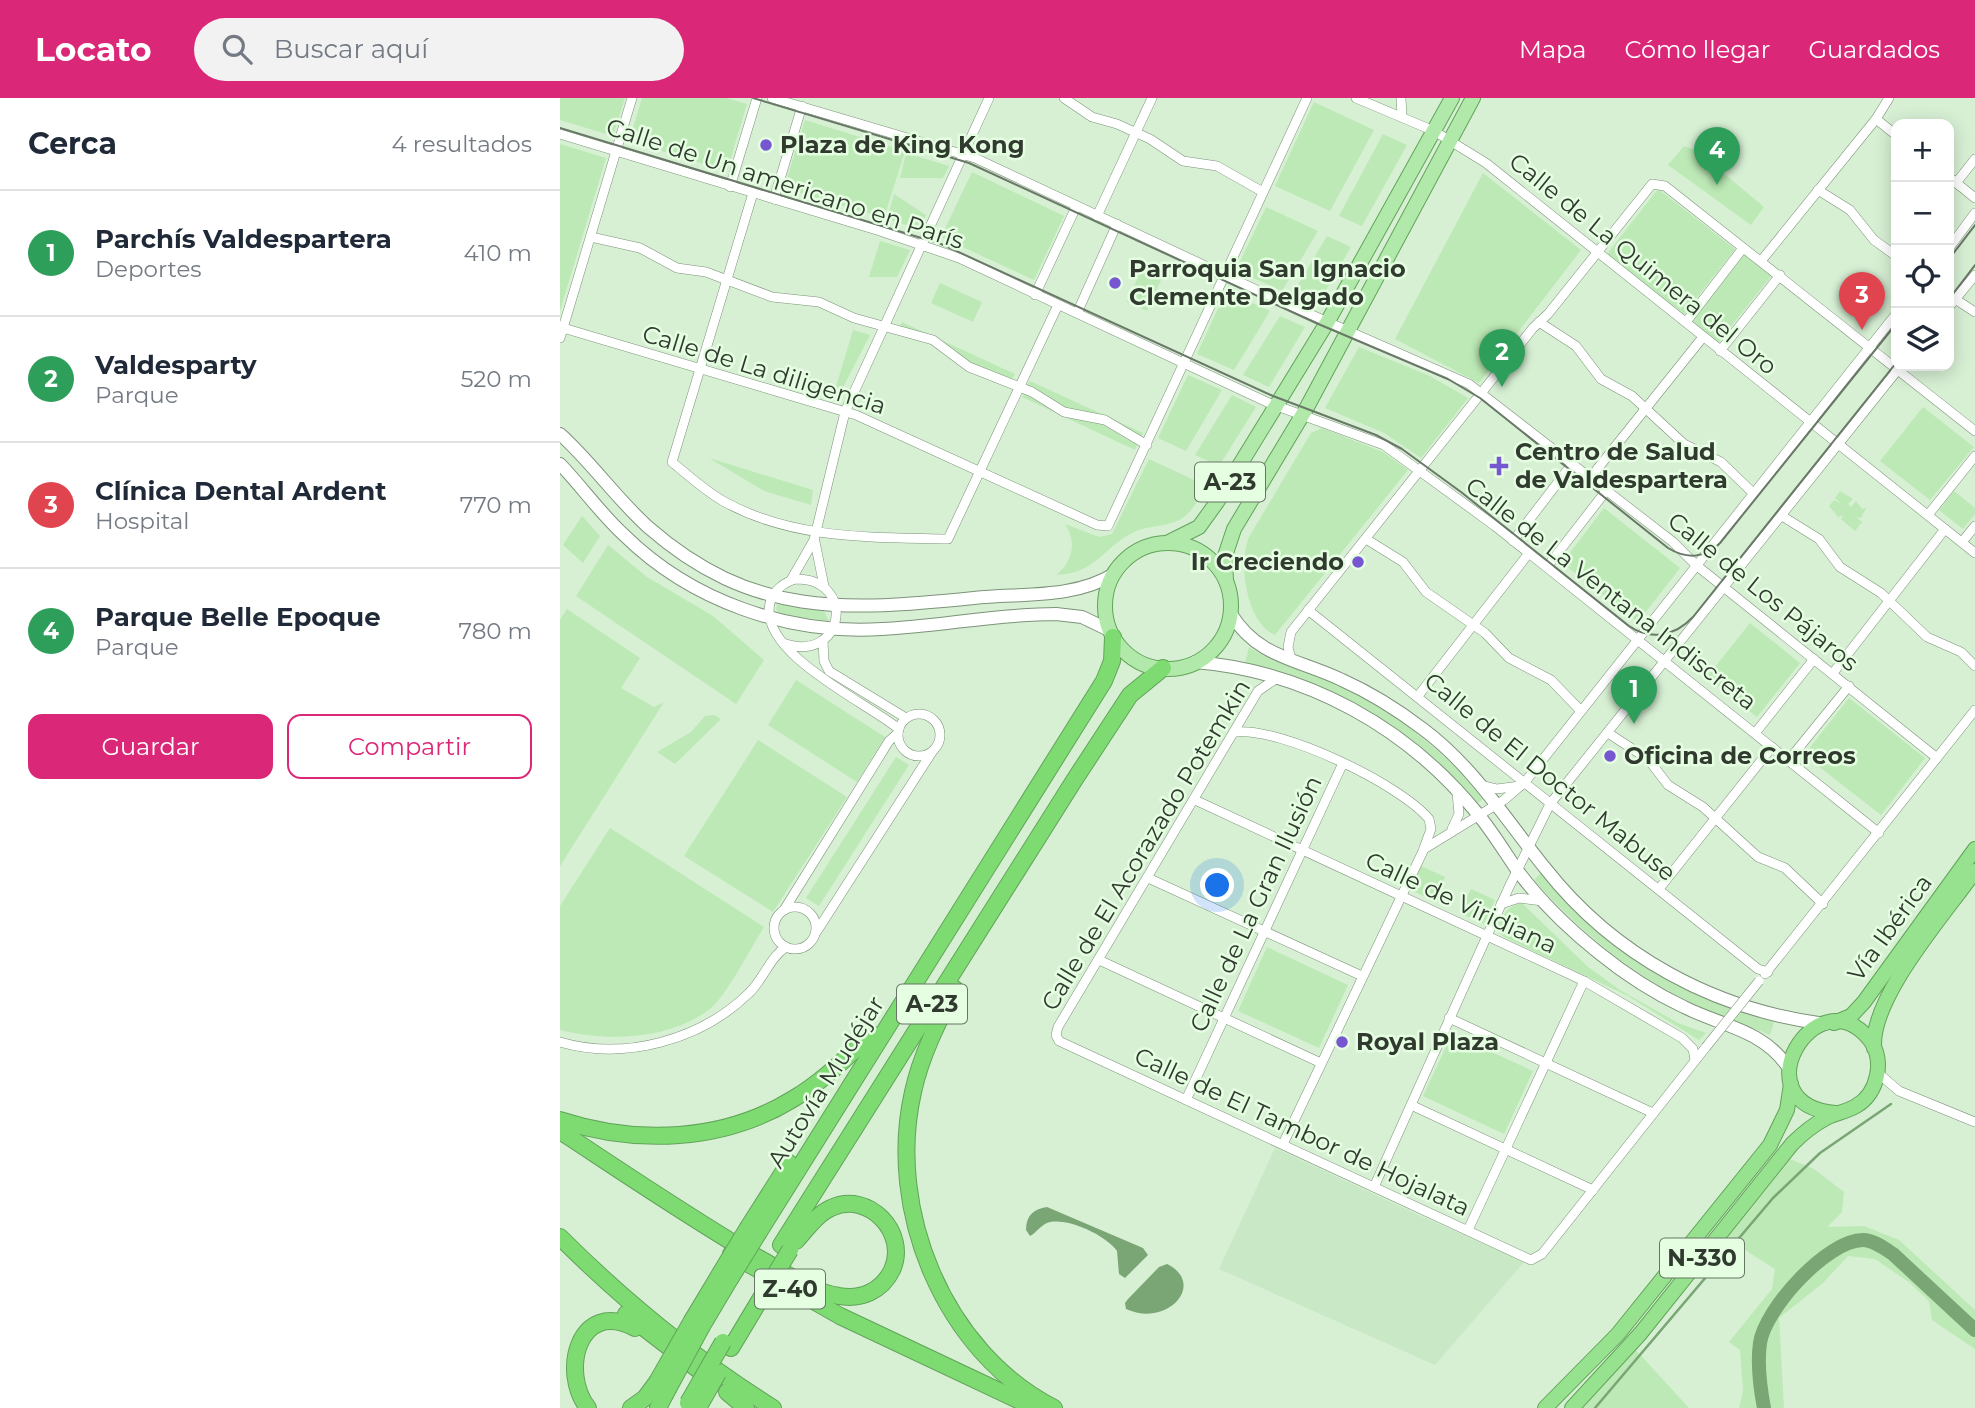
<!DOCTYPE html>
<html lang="es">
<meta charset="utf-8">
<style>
body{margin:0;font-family:Montserrat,sans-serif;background:#f2f2f3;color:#1f2937}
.controls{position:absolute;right:21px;top:21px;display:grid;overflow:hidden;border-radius:14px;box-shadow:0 4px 18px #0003}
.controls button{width:63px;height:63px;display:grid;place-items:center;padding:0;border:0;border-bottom:2px solid #e0e1e3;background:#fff;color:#1f2937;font:35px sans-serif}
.you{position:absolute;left:658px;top:788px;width:24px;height:24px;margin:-18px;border:5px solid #fff;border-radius:50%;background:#1a73e8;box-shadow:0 0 0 10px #1a73e833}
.badge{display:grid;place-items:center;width:46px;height:46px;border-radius:50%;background:#db2777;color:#fff;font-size:23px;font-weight:700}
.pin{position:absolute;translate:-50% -58px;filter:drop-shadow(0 2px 4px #0008)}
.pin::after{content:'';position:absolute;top:37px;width:24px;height:21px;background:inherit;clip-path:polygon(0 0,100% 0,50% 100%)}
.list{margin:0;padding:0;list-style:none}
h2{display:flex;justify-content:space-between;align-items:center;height:91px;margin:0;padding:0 28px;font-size:30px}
h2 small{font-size:23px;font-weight:400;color:#747a83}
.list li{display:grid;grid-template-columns:46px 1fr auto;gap:21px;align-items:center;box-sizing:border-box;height:126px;padding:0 28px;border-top:2px solid #e0e1e3}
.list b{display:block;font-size:26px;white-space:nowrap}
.list p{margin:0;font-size:23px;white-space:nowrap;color:#747a83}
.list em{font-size:23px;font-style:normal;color:#747a83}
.actions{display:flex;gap:14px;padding:21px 28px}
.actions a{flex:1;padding:16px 0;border:2px solid #db2777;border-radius:14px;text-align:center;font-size:24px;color:#db2777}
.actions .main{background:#db2777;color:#fff}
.icon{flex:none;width:38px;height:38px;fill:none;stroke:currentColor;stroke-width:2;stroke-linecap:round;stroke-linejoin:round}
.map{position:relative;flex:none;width:1415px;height:1310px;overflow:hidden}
header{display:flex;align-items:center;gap:42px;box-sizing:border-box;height:98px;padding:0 35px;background:#db2777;color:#fff}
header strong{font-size:33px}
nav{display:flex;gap:38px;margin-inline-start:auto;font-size:24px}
.search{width:490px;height:63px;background:#f2f2f3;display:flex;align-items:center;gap:18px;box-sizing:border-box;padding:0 24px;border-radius:38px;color:#747a83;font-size:26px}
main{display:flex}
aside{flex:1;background:#fff}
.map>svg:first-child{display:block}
</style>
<header>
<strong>Locato</strong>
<div class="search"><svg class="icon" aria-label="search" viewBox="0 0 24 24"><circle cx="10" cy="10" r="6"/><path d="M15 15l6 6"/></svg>Buscar aquí</div>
<nav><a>Mapa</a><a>Cómo llegar</a><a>Guardados</a></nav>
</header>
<main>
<aside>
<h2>Cerca<small>4 resultados</small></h2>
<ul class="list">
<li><span class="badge" style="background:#2e9e5b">1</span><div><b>Parchís Valdespartera</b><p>Deportes</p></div><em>410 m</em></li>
<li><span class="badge" style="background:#2e9e5b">2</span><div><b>Valdesparty</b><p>Parque</p></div><em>520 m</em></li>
<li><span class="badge" style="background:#e0444e">3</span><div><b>Clínica Dental Ardent</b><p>Hospital</p></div><em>770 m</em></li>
<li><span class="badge" style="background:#2e9e5b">4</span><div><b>Parque Belle Epoque</b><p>Parque</p></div><em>780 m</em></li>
</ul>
<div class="actions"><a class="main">Guardar</a><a>Compartir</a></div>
</aside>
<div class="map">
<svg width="1415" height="1310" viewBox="0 0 1415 1310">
<rect width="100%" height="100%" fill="#d7f0d4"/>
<path fill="#c9e8c5" d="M715,1050L852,1114L964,1164L875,1267L659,1171Z"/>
<g fill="#bce9b5">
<path d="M0,0H65L53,38L0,22Z"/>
<path d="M82,0H167L187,6L167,73L69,43Z"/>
<path d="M754,4L814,32L770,113L715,88Z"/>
<path d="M245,22L345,53L324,120L224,90Z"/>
<path d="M823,36L847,47L802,128L779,118Z"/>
<path d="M0,46L46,60L0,213Z"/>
<path d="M1124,48L1137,53L1204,109L1191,127L1108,67Z"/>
<path d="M346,55L389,68L383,80H340Z"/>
<path d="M412,74L504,118L474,182L381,139Z"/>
<path d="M923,75L1021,152L919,285L835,241Z"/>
<path d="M1098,91L1175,151L1124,216L1047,156Z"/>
<path d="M334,96L366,117L360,131L327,121Z"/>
<path d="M706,109L758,133L722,193L676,172Z"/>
<path d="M767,138L791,149L756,209L732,197Z"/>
<path d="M320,143L350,152L337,179H309Z"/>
<path d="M1185,156L1212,177L1157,246L1130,225Z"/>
<path d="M585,164L605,173L587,213L567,204Z"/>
<path d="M380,185L422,204L413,224L371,205Z"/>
<path d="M666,193L710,213L674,272L637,256Z"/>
<path d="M720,218L745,229L709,289L683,277Z"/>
<path d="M342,224L455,276L452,281L416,268L378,241L340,228Z"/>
<path d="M293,232L310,237L278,299L272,302Z"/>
<path d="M799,249L870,278L908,300L861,360L824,335L765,310Z"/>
<path d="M628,277L662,292L626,353L598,340Z"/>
<path d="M470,283L583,335L581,340L543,317L506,310L467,287Z"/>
<path d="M464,295L502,317L541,326L577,347L575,352L462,299Z"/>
<path d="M672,297L696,309L659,368L635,357Z"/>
<path d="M1363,309L1414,349L1370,402L1320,363Z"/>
<path d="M762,330L823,354L848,372L715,537C686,525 678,465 689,439L751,335Z"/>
<path d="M149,360L253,392L251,407L204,393Z"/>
<path d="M589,361L647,388C640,399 634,411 624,419C610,429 592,427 576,433C543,448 538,475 496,477C513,464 517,443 505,426L539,439L552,436Z"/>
<path d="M1280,393L1293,401L1288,406L1291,409L1296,403L1302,411L1306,410L1301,420L1296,419L1302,424L1295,433L1281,421L1283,417L1278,419L1269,408L1274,402L1282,406L1275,400Z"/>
<path d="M1394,393L1415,410V416L1403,431L1379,412Z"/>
<path d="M1044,410L1120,470L1078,524L1002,465Z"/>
<path d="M22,418L40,438L23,465L3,447Z"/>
<path d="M48,447L87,479L153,518L204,562L176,606L16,498Z"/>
<path d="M217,505L264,513L269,523L220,517L216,511Z"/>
<path d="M7,511L80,560L61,590L94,609L104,604L0,768V522Z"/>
<path d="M1190,525L1240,565L1197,619L1147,579Z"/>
<path d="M689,549C719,569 759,577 792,593C844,619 886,658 925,700L916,706L882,670L717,574L685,565Z"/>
<path d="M236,582L325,639L297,684L208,627Z"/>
<path d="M1289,600L1365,660L1321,717L1244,657Z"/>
<path d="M154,617L161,621L115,666L97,654L131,634L145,618Z"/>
<path d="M198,642L287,699L213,814L124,758Z"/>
<path d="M336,659L349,667L259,808L246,800Z"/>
<path d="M50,730L204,829C192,848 166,898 151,910C111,942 47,944 0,932V808Z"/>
<path d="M861,768L885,779L874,803L851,792Z"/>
<path d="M981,775C1008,800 1034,829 1063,853C1107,888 1161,909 1214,924L1210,937C1187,927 1163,920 1140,909C1074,878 1022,836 974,782Z"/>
<path d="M911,791L935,802L924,826L900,815Z"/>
<path d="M962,805L1028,869L1060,892L1118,925L1146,935L1139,942L1068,898L944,839L938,833C940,819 948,807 962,805Z"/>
<path d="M707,849L788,887L759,950L678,913Z"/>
<path d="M892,936L973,973L944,1036L863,998Z"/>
<path d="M1225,1059L1254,1071L1284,1094L1282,1114L1267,1129L1304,1128L1339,1142L1415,1212V1251L1372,1222L1369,1203L1350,1185L1315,1161L1288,1158L1263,1185L1219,1220L1224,1310H1179L1183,1293L1180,1252L1169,1244L1212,1191L1215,1171L1163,1138Z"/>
<path d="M1073,1249L1129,1310H1016Z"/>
</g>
<g fill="#7aa574">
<path d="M487,1109L583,1150L588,1157L565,1180L559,1176L557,1153C547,1138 506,1118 487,1125C480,1128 476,1135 470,1138L466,1132C466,1118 473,1111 487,1109Z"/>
<path d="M607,1166C647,1186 607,1230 566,1211L565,1205L568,1201L599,1169Z"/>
</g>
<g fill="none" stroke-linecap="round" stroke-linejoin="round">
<path stroke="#7aa574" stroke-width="2.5" d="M1035,1310L1213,1100L1260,1055L1331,1006"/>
<path stroke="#7aa574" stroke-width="14" d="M1204,1310C1200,1289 1197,1266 1200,1245C1205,1211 1267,1142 1303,1142C1313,1142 1324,1150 1333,1156L1415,1232"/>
<g stroke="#7c9379" stroke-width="10">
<g id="minor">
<path d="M212,0L415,60L718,202L909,286L1113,444L1136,467L1377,660"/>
<path d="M504,0L532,19L557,26L590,41L623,63L657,68L703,94"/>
<path d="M796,0L874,33L926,65L1415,455"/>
<path d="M841,0L842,19"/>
<path d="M1316,21L1336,37"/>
<path d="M0,36L320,133L399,160L709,305L824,347L935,428L1319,735"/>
<path d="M1389,79L1415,100"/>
<path d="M1396,85L1415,61"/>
<path d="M170,89L197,0"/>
<path d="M1258,92L1290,112L1314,142L1336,158"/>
<path d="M193,95L112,364C129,378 144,392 163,403C233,442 310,439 388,441L498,207"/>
<path d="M214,101L242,8"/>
<path d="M537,118L592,0"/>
<path d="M31,139L80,150L117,170L146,174L212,199L259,204L294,220L373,242L409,269L472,294L504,314L545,322L587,347"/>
<path d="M1389,150L1415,115"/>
<path d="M1201,163L1316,21L1329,0"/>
<path d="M475,197L516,109"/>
<path d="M1395,201L1415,214"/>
<path d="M1389,209L1415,177"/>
<path d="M517,215L557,126"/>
<path d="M979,224L1016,248L1041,281L1072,298L1124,346L1161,364L1192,394"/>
<path d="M1126,224L1183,150"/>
<path d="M0,229L296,317L537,427L548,428L747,0"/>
<path d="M0,240L72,0"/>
<path d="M1160,253L1220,177"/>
<path d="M1030,380L1143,239"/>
<path d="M1368,417L1415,358"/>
<path d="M1222,418L1259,441L1280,469L1321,495L1367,539L1401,554L1415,568"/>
<path d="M806,441L843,464L866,494L925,535L949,560L991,582L1021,613"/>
<path d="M953,443L1012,366"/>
<path d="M255,444L264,488"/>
<path d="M1402,444L1415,428"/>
<path d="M987,469L1046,393"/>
<path d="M231,482L254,442L285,314L429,0"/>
<path d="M748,512L1198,871L1208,874"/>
<path d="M263,543L264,563L269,573L346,620"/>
<path d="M223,545C284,567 298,481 236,481C224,484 213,493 210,505C198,555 306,604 339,631"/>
<path d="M731,561L728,549L731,534L973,230L988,216L1092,86L1105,88L1415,333"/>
<path d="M1273,575L1385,431"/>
<path d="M717,580L698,593L498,929L496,937L499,943L971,1162L982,1156L1146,949"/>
<path d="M858,598L969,455"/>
<circle cx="359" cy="637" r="21"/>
<path d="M676,634C721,629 840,686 869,721L871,731L864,750"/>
<path d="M1196,634L1254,561"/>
<path d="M1048,635L1088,661L1108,687L1143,709L1198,759L1225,770L1263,806"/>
<path d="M1228,663L1289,588"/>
<path d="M921,687L937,691L960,688"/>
<path d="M635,702L1024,883L1122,940L1133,951L1135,962"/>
<path d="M892,731L899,716L897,695"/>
<path d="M588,780L802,878"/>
<path d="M1099,791L1212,649"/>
<path d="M941,806L959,800L983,803"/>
<circle cx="235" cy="830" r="21"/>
<path d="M224,812L329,643L338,635"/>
<path d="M257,833L372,654"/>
<path d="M539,862L761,965"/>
<path d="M1205,876L1415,612"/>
<path d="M889,920L1093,1015"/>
<path d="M0,944C65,963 141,942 189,895C203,882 210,859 226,849"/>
<path d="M1318,975L1339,993L1415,1024"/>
<path d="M626,1002L783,665"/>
<path d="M851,1007L1033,1092"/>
<path d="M723,1046L864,751L944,702L965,684L1336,216"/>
<path d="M814,1089L949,789L990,706L1340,269"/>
<path d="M908,1132L1024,883"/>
</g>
</g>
<g stroke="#7c9379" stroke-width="14">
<g id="secondary">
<path d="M0,336C32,365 56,400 88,429C192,520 286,513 414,500C460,495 514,501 554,476"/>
<path d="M0,366C22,389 40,415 64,437C131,503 228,537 322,531C380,528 438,516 496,516L522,519L549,532"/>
<path d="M671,516C698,560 738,561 782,582C811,595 838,612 863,631C914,669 946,722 985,770C1054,858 1155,912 1265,926"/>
<path d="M635,564C746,573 847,629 917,715C932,733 944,753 957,772C980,803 1009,831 1039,855C1065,876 1094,895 1124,909C1162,928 1203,932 1228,969"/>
</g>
</g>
<g stroke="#62a35a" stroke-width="16">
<g id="primary">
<path d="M609,444L639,429L657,404L768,223L892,0"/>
<circle cx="608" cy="508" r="63"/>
<path d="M666,483L665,458L674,431L746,311L913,0"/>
</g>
</g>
<g stroke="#62a35a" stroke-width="16">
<g id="trunk">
<path d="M1274,925L1291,918L1304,904L1415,751"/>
<path d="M1314,950C1311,898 1385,816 1415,773"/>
<path d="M985,1310L1058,1236L1210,1047L1227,1012L1231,986"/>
<path d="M1012,1310L1080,1236L1232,1046C1242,1036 1253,1027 1266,1020C1276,1015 1286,1014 1296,1008C1318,996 1325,962 1310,942C1256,875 1178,1007 1276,1015"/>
</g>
</g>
<g stroke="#62a35a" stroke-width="18">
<g id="motorway">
<path d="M395,891C378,924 361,957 353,994C326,1112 384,1254 494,1310"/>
<path d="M0,1022C77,1047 163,1044 233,1001C262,984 287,959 312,936"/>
<path d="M0,1033C67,1077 133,1122 202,1162C226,1175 252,1194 279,1198C301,1202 322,1193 332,1172C349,1135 308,1092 271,1110C257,1116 246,1132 236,1143"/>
<path d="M189,1128L229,1065"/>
<path d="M199,1134L544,583L552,563L553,539"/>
<path d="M0,1139C65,1204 135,1261 213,1310"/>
<path d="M221,1147L515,681L570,597L603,570"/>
<path d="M171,1156L280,1218L475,1310"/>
<path d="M66,1216L153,1283"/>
<path d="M133,1221L160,1176"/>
<path d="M142,1228L170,1181"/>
<path d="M171,1250L201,1200"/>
<path d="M167,1294L186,1310"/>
<path d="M28,1310C0,1275 18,1200 75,1230"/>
<path d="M71,1310L85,1300L97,1284"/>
<path d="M98,1310L108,1291"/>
</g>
</g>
<use href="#minor" stroke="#fff" stroke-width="9"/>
<use href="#secondary" stroke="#fff" stroke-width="12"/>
<use href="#primary" stroke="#b1e9aa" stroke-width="14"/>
<use href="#trunk" stroke="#97e28e" stroke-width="14"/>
<use href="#motorway" stroke="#7ddb71" stroke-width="16"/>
<g stroke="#697867" stroke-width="2">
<path d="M193,0L409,65L756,225L888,281L920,300L1108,450C1126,461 1145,461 1160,445L1336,226"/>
<path d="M0,30L381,146L713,298L816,337L842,351L901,394L1069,528C1091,543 1115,538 1133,519L1336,265"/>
<path d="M1389,161L1415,127"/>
<path d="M1389,201L1415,167"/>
</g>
<g stroke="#7c9379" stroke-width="10" stroke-linecap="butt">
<path id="minor-bridge" d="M1146,949L1199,883"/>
</g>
<g stroke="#62a35a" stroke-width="18" stroke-linecap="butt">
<g id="motorway-bridge">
<path d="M160,1176L189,1128"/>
<path d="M170,1181L199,1134"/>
<path d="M201,1200L230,1152"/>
<path d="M97,1284L133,1221"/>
<path d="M108,1291L142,1228"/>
<path d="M128,1305L163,1244"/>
<path d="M138,1310L158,1275"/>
</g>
</g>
<use href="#minor-bridge" stroke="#fff" stroke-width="9"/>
<use href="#motorway-bridge" stroke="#7ddb71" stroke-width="16"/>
</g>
<g fill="#7757d1" stroke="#e5fee1" stroke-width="2.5">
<circle cx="206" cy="47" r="7"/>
<circle cx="555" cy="185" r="7"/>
<path d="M935.5 357.5h7v7h7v7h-7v7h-7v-7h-7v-7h7z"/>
<circle cx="798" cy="464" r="7"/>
<circle cx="1050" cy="658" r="7"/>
<circle cx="782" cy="944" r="7"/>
</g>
<g text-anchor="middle" stroke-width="5" stroke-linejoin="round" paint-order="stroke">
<g fill="#e5fee1" stroke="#667564" stroke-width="2">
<rect x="635" y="364.5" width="70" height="39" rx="5"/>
<rect x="337" y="886.5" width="70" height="39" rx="5"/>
<rect x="1100" y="1140.5" width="84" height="39" rx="5"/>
<rect x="195" y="1171.5" width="70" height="39" rx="5"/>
</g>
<g font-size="23" font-weight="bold" fill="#303a2f">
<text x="670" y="392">A-23</text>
<text x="372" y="914">A-23</text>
<text x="1142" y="1168">N-330</text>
<text x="230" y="1199">Z-40</text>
</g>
<g font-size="24" font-weight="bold" fill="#303a2f" stroke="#e5fee1" text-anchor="start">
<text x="220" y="55">Plaza de King Kong</text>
<text x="569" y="179">Parroquia San Ignacio<tspan x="569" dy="28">Clemente Delgado</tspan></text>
<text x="955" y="362">Centro de Salud<tspan x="955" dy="28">de Valdespartera</tspan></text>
<text x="784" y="472" text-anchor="end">Ir Creciendo</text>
<text x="1064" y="666">Oficina de Correos</text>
<text x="796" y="952">Royal Plaza</text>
</g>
<g font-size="24" fill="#303a2f" stroke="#e5fee1">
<text transform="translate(225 86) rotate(18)" y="8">Calle de Un americano en París</text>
<text transform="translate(1083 166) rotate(39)" y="8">Calle de La Quimera del Oro</text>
<text transform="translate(204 272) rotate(17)" y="8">Calle de La diligencia</text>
<text transform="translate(1203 494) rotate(39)" y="8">Calle de Los Pájaros</text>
<text transform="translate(1051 496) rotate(38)" y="8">Calle de La Ventana Indiscreta</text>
<text transform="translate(990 679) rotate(39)" y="8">Calle de El Doctor Mabuse</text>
<text transform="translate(586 747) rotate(-59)" y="8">Calle de El Acorazado Potemkin</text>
<text transform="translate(901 805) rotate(25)" y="8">Calle de Viridiana</text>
<text transform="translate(696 806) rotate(-65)" y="8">Calle de La Gran Ilusión</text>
<text transform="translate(1330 830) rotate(-54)" y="8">Vía Ibérica</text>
<text transform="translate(266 984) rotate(-58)" y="8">Autovía Mudéjar</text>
<text transform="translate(742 1034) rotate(25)" y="8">Calle de El Tambor de Hojalata</text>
</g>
</g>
</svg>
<div class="controls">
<button>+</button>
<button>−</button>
<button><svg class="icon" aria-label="locate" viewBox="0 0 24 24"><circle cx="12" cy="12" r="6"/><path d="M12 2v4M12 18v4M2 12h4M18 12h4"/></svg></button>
<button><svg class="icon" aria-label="layers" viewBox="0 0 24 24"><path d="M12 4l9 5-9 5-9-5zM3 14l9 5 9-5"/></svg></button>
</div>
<div class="you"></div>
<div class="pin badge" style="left:1074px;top:626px;background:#2e9e5b">1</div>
<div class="pin badge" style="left:942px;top:289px;background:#2e9e5b">2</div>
<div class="pin badge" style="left:1302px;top:232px;background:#e0444e">3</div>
<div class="pin badge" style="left:1157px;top:87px;background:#2e9e5b">4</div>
</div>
</main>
